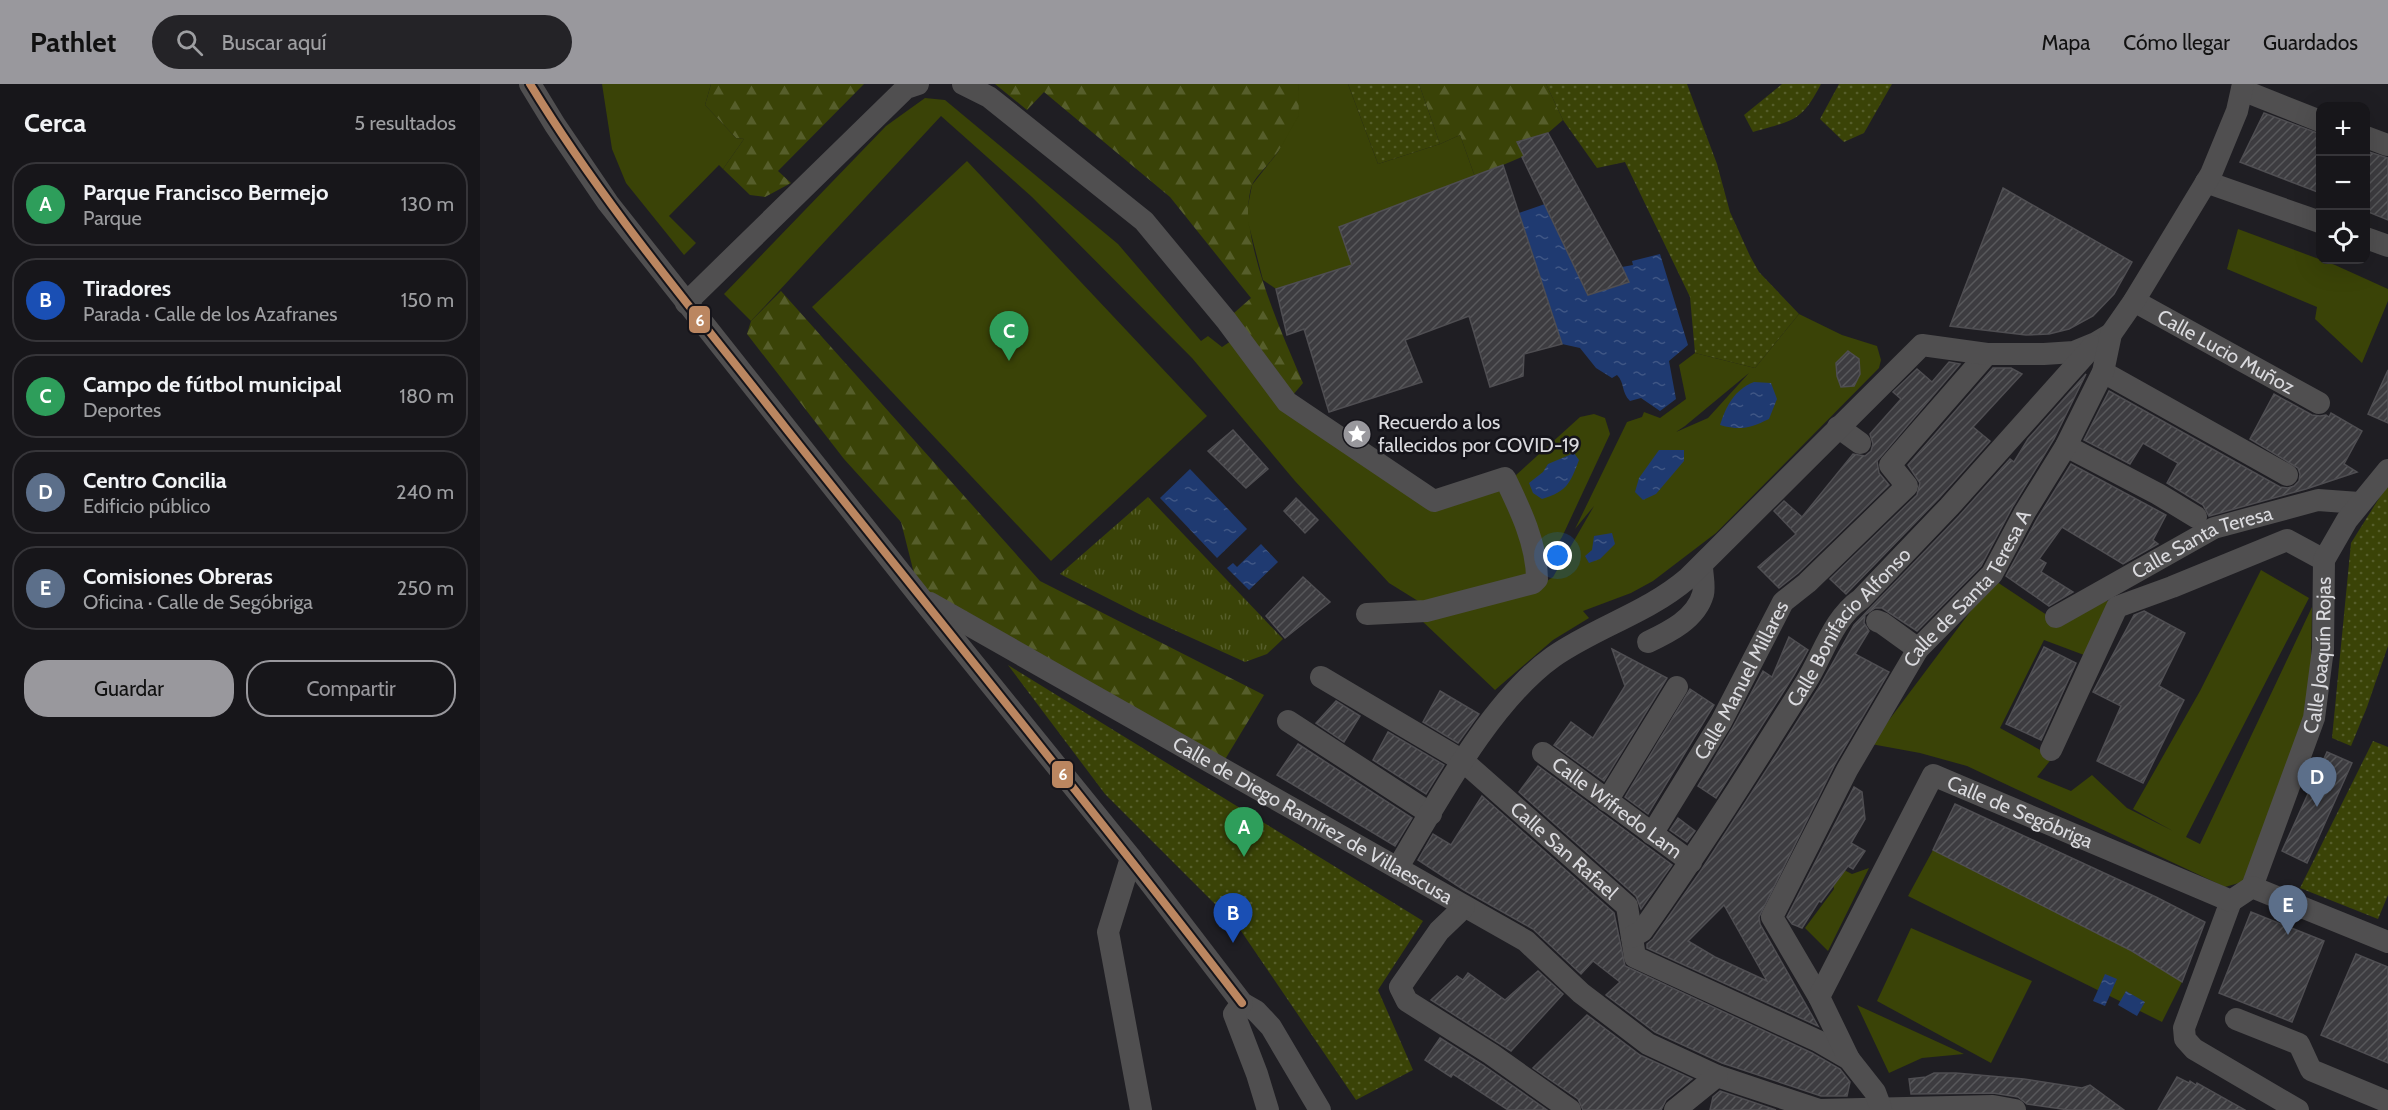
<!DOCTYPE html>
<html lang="es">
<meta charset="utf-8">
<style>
body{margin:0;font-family:Cabin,sans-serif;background:#242327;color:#f1f3f6}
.controls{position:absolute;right:18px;top:18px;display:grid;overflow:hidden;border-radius:12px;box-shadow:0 6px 24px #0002}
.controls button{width:54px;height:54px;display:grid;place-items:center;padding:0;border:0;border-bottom:2px solid #363539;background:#17161a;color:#f1f3f6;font:30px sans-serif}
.you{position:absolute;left:1078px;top:472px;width:21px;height:21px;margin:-15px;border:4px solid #fff;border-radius:50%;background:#1a73e8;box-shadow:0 0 0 9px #1a73e833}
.badge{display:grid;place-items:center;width:39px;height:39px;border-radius:50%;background:#99989d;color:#fff;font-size:20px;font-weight:700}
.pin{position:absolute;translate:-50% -50px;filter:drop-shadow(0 2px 3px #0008)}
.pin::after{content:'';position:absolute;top:32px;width:21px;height:18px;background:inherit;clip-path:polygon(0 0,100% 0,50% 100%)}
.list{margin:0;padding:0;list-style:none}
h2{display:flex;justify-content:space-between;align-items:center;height:78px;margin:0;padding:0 24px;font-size:26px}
h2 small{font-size:20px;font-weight:400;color:#9e9fa2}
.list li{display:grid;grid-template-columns:39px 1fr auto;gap:18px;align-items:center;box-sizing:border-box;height:84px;margin:0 12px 12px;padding:0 12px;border:2px solid #363539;border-radius:24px}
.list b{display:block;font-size:22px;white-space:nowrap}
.list p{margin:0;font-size:20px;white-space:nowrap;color:#9e9fa2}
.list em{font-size:20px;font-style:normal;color:#9e9fa2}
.actions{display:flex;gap:12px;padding:18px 24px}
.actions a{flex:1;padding:14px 0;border:2px solid #99989d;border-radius:24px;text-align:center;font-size:21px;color:#99989d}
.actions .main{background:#99989d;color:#111}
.icon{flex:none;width:33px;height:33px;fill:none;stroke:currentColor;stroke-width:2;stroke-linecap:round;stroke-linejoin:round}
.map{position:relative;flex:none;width:1908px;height:1026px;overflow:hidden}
header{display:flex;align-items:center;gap:36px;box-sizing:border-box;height:84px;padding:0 30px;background:#99989d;color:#111}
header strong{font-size:28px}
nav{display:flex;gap:33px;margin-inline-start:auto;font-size:21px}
.search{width:420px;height:54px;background:#242327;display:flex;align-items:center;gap:15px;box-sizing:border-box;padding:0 21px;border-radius:33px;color:#9e9fa2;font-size:22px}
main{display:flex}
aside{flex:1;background:#17161a}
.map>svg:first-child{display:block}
</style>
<header>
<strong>Pathlet</strong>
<div class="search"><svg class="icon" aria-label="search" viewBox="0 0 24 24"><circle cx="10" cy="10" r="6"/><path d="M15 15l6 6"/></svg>Buscar aquí</div>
<nav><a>Mapa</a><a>Cómo llegar</a><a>Guardados</a></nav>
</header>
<main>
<aside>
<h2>Cerca<small>5 resultados</small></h2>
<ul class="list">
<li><span class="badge" style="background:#2e9e5b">A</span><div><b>Parque Francisco Bermejo</b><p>Parque</p></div><em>130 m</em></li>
<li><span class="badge" style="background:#1a4fb4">B</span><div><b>Tiradores</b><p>Parada · Calle de los Azafranes</p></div><em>150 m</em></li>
<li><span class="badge" style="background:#2e9e5b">C</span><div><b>Campo de fútbol municipal</b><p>Deportes</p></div><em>180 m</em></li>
<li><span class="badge" style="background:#5c6f8a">D</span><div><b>Centro Concilia</b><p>Edificio público</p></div><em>240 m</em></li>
<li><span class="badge" style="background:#5c6f8a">E</span><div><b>Comisiones Obreras</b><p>Oficina · Calle de Segóbriga</p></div><em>250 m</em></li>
</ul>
<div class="actions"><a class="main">Guardar</a><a>Compartir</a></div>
</aside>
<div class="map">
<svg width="1908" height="1026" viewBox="0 0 1908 1026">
<defs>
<pattern id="grass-tufts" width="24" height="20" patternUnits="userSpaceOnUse" patternTransform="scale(1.5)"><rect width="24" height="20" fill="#3a4307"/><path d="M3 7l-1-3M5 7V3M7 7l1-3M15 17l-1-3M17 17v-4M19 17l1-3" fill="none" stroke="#565e2b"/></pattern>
<pattern id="forest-firs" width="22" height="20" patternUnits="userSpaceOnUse" patternTransform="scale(1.5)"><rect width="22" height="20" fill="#3a4307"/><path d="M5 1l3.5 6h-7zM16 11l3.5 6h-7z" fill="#565e2b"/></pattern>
<pattern id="park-dots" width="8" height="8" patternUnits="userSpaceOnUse" patternTransform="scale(1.5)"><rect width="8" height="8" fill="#3a4307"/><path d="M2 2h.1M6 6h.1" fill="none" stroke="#565e2b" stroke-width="1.8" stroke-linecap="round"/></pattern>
<pattern id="water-ripples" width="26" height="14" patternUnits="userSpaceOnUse" patternTransform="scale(1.5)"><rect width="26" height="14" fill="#1f3a71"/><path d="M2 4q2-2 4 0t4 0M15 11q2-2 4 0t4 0" fill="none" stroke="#3f5685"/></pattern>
<pattern id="building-hatch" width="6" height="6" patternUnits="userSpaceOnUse" patternTransform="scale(1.5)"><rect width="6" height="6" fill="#3d3c40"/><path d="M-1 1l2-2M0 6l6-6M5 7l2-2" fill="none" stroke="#58585b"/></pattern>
</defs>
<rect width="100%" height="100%" fill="#1f1e23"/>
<path fill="url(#grass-tufts)" d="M668,413L803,555L787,570L765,578L661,531L580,490Z"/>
<g fill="url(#forest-firs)">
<path d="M231,0H384L298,87L311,99L285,113L270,111L243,85L264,55L256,54L225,21Z"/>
<path d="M515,0H818C819,10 822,23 819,32C813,48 800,66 789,79C784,85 775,94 772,101C755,148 804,254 823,299L807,318L746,236L771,214L690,113L564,8L547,26Z"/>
<path d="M939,0H1066L1083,36L1068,49L1038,58L1044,72L995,93L980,51L960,60Z"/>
<path d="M301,207L560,497L784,611L741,682L440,513L421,438L364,375L267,250L271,237Z"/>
</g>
<g fill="url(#park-dots)">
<path d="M868,0H939L960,60L898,80Z"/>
<path d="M1066,0H1207L1237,80L1250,128L1270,172L1279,188L1319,230L1275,284L1215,269L1210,213L1145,78L1117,84L1083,36Z"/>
<path d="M1302,0H1341C1321,39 1313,36 1273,48L1264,31Z"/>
<path d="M1359,0H1412L1384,49L1364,58L1340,35Z"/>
<path d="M1908,400V562L1887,623L1871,662L1852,654L1871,459Z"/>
<path d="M528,581L943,837L898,906L933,986L876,1016L759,844L625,710Z"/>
<path d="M1893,657L1908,663V811L1898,835L1820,804Z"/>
</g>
<g fill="#3a4307" fill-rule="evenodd">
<path d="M122,0H231L225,21L256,54L264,55L243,85L239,81L189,132L216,159L204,171L146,99L132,65Z"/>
<path d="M818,0H868L898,80L960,60L980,51L995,93L872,181L796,205L783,196L768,138V122L772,101L798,68L819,31Z"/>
<path d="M445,14L465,16L638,160L721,257L728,252L742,263L754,255L807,318L953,417L1025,394L1057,483L1045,511L1073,493L1114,422L1095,445L1147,338L1162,333L1164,328L1180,334L1206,315L1199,281L1215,269L1275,284L1319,230L1362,251L1397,262L1401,276L1399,284L1236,449L1173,497L1151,509L1103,527L1109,534L1073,556L1015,606L941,536L938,517L909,499L815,397L712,274L552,113L461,32L271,237L244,210L406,42ZM1269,289L1228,334L1196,348L1205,342Z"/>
<path d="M487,77L727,332L571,477L332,223Z"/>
<path d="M1758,145L1855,181L1908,205V217L1882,279L1835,235L1837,223L1747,185Z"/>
<path d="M1114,330L1125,334L1130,350L1082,453L1069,474L1059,471L1035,392L1100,333Z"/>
<path d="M1781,486L1829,514L1706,753L1720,760L1832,523L1830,635L1769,796L1745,803L1487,682L1440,669L1391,660L1514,496L1579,539L1616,516L1629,517L1604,571L1564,556L1520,644L1573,673L1557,693L1591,707L1612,691L1647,724L1693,747L1653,725L1720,607Z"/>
<path d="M1453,766L1652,867L1702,898L1682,938L1428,812Z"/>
<path d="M1358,783L1372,790L1389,784L1348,867L1325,844L1354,805L1353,800Z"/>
<path d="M1431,844L1552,897L1511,979L1397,917Z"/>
<path d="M1377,921L1484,970L1442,974L1409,989Z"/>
</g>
<g fill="url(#water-ripples)">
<path d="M1065,120L1108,211L1142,183L1153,181L1152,177L1180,170L1208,261L1189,277L1196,315L1180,327L1161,314L1150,317C1141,308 1145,299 1137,291L1132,294L1116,284L1100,264L1082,260L1039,129Z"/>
<path d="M1274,298L1291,299L1297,315L1289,335C1270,344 1261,347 1240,341C1246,322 1254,306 1274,298Z"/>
<path d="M1179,366H1204V377L1176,410L1163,416L1155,408L1159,394Z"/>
<path d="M1094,369L1099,376C1090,399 1088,407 1062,415L1053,409L1049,399L1063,388L1068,380Z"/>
<path d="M710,385L767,445L737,474L680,414Z"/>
<path d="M1132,449L1135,460L1120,475L1109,479L1105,472L1112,466L1114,452Z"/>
<path d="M781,460L798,478L769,506L747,484L753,479L757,483Z"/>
<path d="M1625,890L1637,895L1625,922L1613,917Z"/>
<path d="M1646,907L1665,918L1657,932L1638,921Z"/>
</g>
<g fill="url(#building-hatch)" stroke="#4f4e52" stroke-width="1.5" fill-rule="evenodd">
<path d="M1784,29L1840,50V109L1760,78Z"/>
<path d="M1068,49L1142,183L1149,198L1108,211L1042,73L1044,72L1037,58Z"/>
<path d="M1886,67L1908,74V136L1886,127Z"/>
<path d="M1023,81L1082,260L1044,270L1043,292L1010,303L989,232L925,256L942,298L849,328L824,245L807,251L796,205L872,181L859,143Z"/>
<path d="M1523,104L1652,178L1634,210L1613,232L1589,245L1569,250L1546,251L1470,242Z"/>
<path d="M1368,267L1379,275L1380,290L1374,302L1361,303L1357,292L1356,279Z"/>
<path d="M1469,278L1480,280L1397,377L1399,389L1409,401L1318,489L1299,504L1278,483L1316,450L1294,427L1304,417L1322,433L1373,370L1385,372L1391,367L1393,360L1390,350L1421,315L1413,308L1437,285L1452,298Z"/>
<path d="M1513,284H1531L1542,290L1493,343L1510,357L1459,414L1366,510L1350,495L1437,411L1440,399L1428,381Z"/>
<path d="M1908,286V339L1888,330Z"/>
<path d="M1606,290L1574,355L1533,422L1501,482L1437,547L1402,524H1395L1385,531L1384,539L1389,547L1375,570L1409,588L1355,680L1279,833L1280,840L1338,942L1167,864V860L1173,855L1222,785L1298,668L1338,605L1374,541L1479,432L1530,375L1534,378L1548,355ZM1244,821L1287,897L1235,873L1208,857Z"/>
<path d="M1629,307L1800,403L1808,404L1814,402L1819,397L1820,390L1818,384L1770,355L1794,310L1832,331L1840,332L1846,331L1849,333L1851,329L1882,347L1864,380L1877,388L1826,405L1729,432L1723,421L1687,399L1698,379L1663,359L1650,380L1604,356Z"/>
<path d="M753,346L788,385L766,404L728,367Z"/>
<path d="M1591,380L1686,431L1673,456L1678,460L1643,480L1582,443L1559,475L1566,479L1561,488L1593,508L1569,522L1526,492L1557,435Z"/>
<path d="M816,414L838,436L825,449L804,427Z"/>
<path d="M823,493L850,518L805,554L786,532Z"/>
<path d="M1664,527L1705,549L1679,602L1704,616L1663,699L1617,677L1641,622L1613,608L1654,531Z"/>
<path d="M1309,553L1328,566L1314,591L1236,714L1218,702L1252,645L1283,587L1292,593Z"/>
<path d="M1564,563L1596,579L1561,656L1526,640Z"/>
<path d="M1132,565L1187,594L1124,697L1074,661L1091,638L1113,654L1145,602Z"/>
<path d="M1210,605L1234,621L1168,730L1145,713Z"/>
<path d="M960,607L999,630L978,659L943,638Z"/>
<path d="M856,617L880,632L864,658L836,639Z"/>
<path d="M908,648L964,681L946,710L893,676Z"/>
<path d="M818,660L932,734L915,762L797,691Z"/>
<path d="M1847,668L1872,679L1827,779L1802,767Z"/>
<path d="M1058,682L1192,781L1161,825L1156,812L1039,708Z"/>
<path d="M1374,703L1382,708L1385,735L1371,759L1385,767L1373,785L1368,782L1341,818L1339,817L1322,844L1312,840L1307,833Z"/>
<path d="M1002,712L1134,829L1145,882L1332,969L1360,985L1370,998L1367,1012H1341L1242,979L1175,948L1126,911L1140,898L1113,877L1101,890L1053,845L984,806L938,776L953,750L971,761Z"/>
<path d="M1475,720L1676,813L1725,838L1702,898L1652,867L1453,766Z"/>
<path d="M1198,734L1215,747L1207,758L1190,746Z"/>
<path d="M1771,828L1844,857L1812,938L1739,909Z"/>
<path d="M1876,870L1908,883V979L1841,951Z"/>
<path d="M1058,887L1083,910L1031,967L951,916L977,892L983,896L988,889L1025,916Z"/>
<path d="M1107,931L1160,971L1212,995L1186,1016L1181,1026H1103L1098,1015L1053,984Z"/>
<path d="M960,954L1003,981L1067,1026H1028L973,990L971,993L945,976Z"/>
<path d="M1454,989H1476L1544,995L1602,1004L1610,1001L1644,1026H1589L1547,1020L1538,1013L1513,1009L1431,1010L1429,995L1446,993Z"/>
<path d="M1697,993L1709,999L1710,997L1716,1001L1717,999L1765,1026H1678Z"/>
<path d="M1240,1007L1296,1026H1230L1233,1013Z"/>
</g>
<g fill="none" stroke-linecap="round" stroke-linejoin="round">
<g stroke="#504f50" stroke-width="22">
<path d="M50,0L75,41L128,119L440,513L651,774L762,919L776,927L791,943L840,1026"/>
<path d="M483,0L509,13L664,137L746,236L807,318L954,417L1025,394C1040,425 1057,460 1057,495L1053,499L946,527L887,530"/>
<path d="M1762,6L1840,37"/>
<path d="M1886,53L1907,61"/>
<path d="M1726,98L1840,138"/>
<path d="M1886,154L1908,162"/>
<path id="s1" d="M1654,217L1839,319"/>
<path d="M206,219L426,4L438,0"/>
<path d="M1623,288L1807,391"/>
<path d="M1358,343L1380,359"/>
<path d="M1586,362L1678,410L1716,433"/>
<path id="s2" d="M450,519L1046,857L1101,909L1168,960L1237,992L1339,1026L1513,1022L1535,1026"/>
<path id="s3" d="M1576,533L1734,444L1838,416L1879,419"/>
<path d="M1397,537L1402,539L1438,565"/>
<path d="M1168,558C1189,548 1216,535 1223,510C1225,502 1222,490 1222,482"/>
<path id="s4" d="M841,593L983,677L1147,822L1155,873L1338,957L1369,975"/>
<path d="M808,637L951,730"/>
<path d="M1571,666L1637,523L1692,503L1807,456L1844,476"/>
<path id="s5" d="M1063,669L1211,778"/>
<path d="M1127,717L1197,603"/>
<path id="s6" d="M1172,750L1241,638L1303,518L1327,499L1427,402L1410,381L1507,270"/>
<path d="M651,774L628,848L661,1026"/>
<path d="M918,783C958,717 1010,618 1073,573C1116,543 1167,529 1207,495L1442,261L1507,270H1564L1594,268L1616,259L1631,250"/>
<path id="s7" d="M1772,803L1834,634L1843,565L1844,476L1867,436L1908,386"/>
<path d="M1751,817L1704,944L1705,955L1714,965L1818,1026"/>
<path d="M984,823L959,847L920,903L927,917L1011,970L1090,1026"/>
<path id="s8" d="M1152,853L1162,847C1220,766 1273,682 1326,598C1343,571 1353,534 1381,515L1469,423L1613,262"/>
<path id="s9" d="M1339,913L1292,833L1367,686L1438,565L1512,490L1545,428L1586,362L1623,288L1631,250L1654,217L1731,90L1757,27L1763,0"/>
<path d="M762,919L754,930L777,990L788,1026"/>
<path d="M1756,935L1819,960L1831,986L1908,1018"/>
<path id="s10" d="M1401,1024L1395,1008L1369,975L1339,913L1453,691L1751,817L1772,803L1908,858"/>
<path d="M1195,1026L1237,992"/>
</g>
<g stroke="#15141a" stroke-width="12">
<path id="bus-1" d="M50,0C125,123 219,233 308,347C459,537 614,726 762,919"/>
</g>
<use href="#bus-1" stroke="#bb8660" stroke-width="8"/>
</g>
<defs>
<g id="sight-disc" transform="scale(1.5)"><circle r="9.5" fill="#99989d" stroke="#15141a"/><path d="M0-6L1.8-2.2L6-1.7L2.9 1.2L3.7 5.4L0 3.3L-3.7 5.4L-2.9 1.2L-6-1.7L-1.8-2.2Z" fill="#fff"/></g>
</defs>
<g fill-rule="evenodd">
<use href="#sight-disc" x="877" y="350"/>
</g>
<g text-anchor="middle" stroke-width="5" stroke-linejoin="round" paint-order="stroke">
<g font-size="20" fill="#dadade" stroke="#15141a">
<text dy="7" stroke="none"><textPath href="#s1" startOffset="105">Calle Lucio Muñoz</textPath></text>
<text dy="7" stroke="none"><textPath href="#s3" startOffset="165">Calle Santa Teresa</textPath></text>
<text dy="7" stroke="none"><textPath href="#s9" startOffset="477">Calle de Santa Teresa A</textPath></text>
<text dy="7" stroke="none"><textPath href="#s8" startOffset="380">Calle Bonifacio Alfonso</textPath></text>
<text dy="7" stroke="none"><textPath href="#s7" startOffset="243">Calle Joaquín Rojas</textPath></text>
<text dy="7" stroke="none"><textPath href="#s6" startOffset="178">Calle Manuel Millares</textPath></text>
<text dy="7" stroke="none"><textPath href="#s5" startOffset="92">Calle Wifredo Lam</textPath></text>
<text dy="7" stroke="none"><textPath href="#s10" startOffset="472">Calle de Segóbriga</textPath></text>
<text dy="7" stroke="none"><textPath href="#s2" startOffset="440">Calle de Diego Ramírez de Villaescusa</textPath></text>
<text dy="7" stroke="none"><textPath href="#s4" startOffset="300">Calle San Rafael</textPath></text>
</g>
<g font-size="20" fill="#dadade" stroke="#15141a" text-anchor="start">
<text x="898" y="345">Recuerdo a los<tspan x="898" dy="23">fallecidos por COVID-19</tspan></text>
</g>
</g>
<g stroke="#15141a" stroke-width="2">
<rect x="208" y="221" width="23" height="29" rx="6" fill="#bb8660"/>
<rect x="571" y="676" width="23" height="29" rx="6" fill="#bb8660"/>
</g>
<g font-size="16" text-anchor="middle" font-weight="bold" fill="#fff">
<text x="220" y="242">6</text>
<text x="583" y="696">6</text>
</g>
</svg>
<div class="controls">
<button>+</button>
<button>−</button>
<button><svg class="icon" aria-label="locate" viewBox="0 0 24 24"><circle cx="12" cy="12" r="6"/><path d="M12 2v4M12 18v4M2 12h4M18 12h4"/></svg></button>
</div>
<div class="you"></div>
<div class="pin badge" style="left:764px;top:773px;background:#2e9e5b">A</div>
<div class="pin badge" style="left:753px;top:859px;background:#1a4fb4">B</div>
<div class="pin badge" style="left:529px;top:277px;background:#2e9e5b">C</div>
<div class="pin badge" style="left:1837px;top:723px;background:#5c6f8a">D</div>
<div class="pin badge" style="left:1808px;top:851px;background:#5c6f8a">E</div>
</div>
</main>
